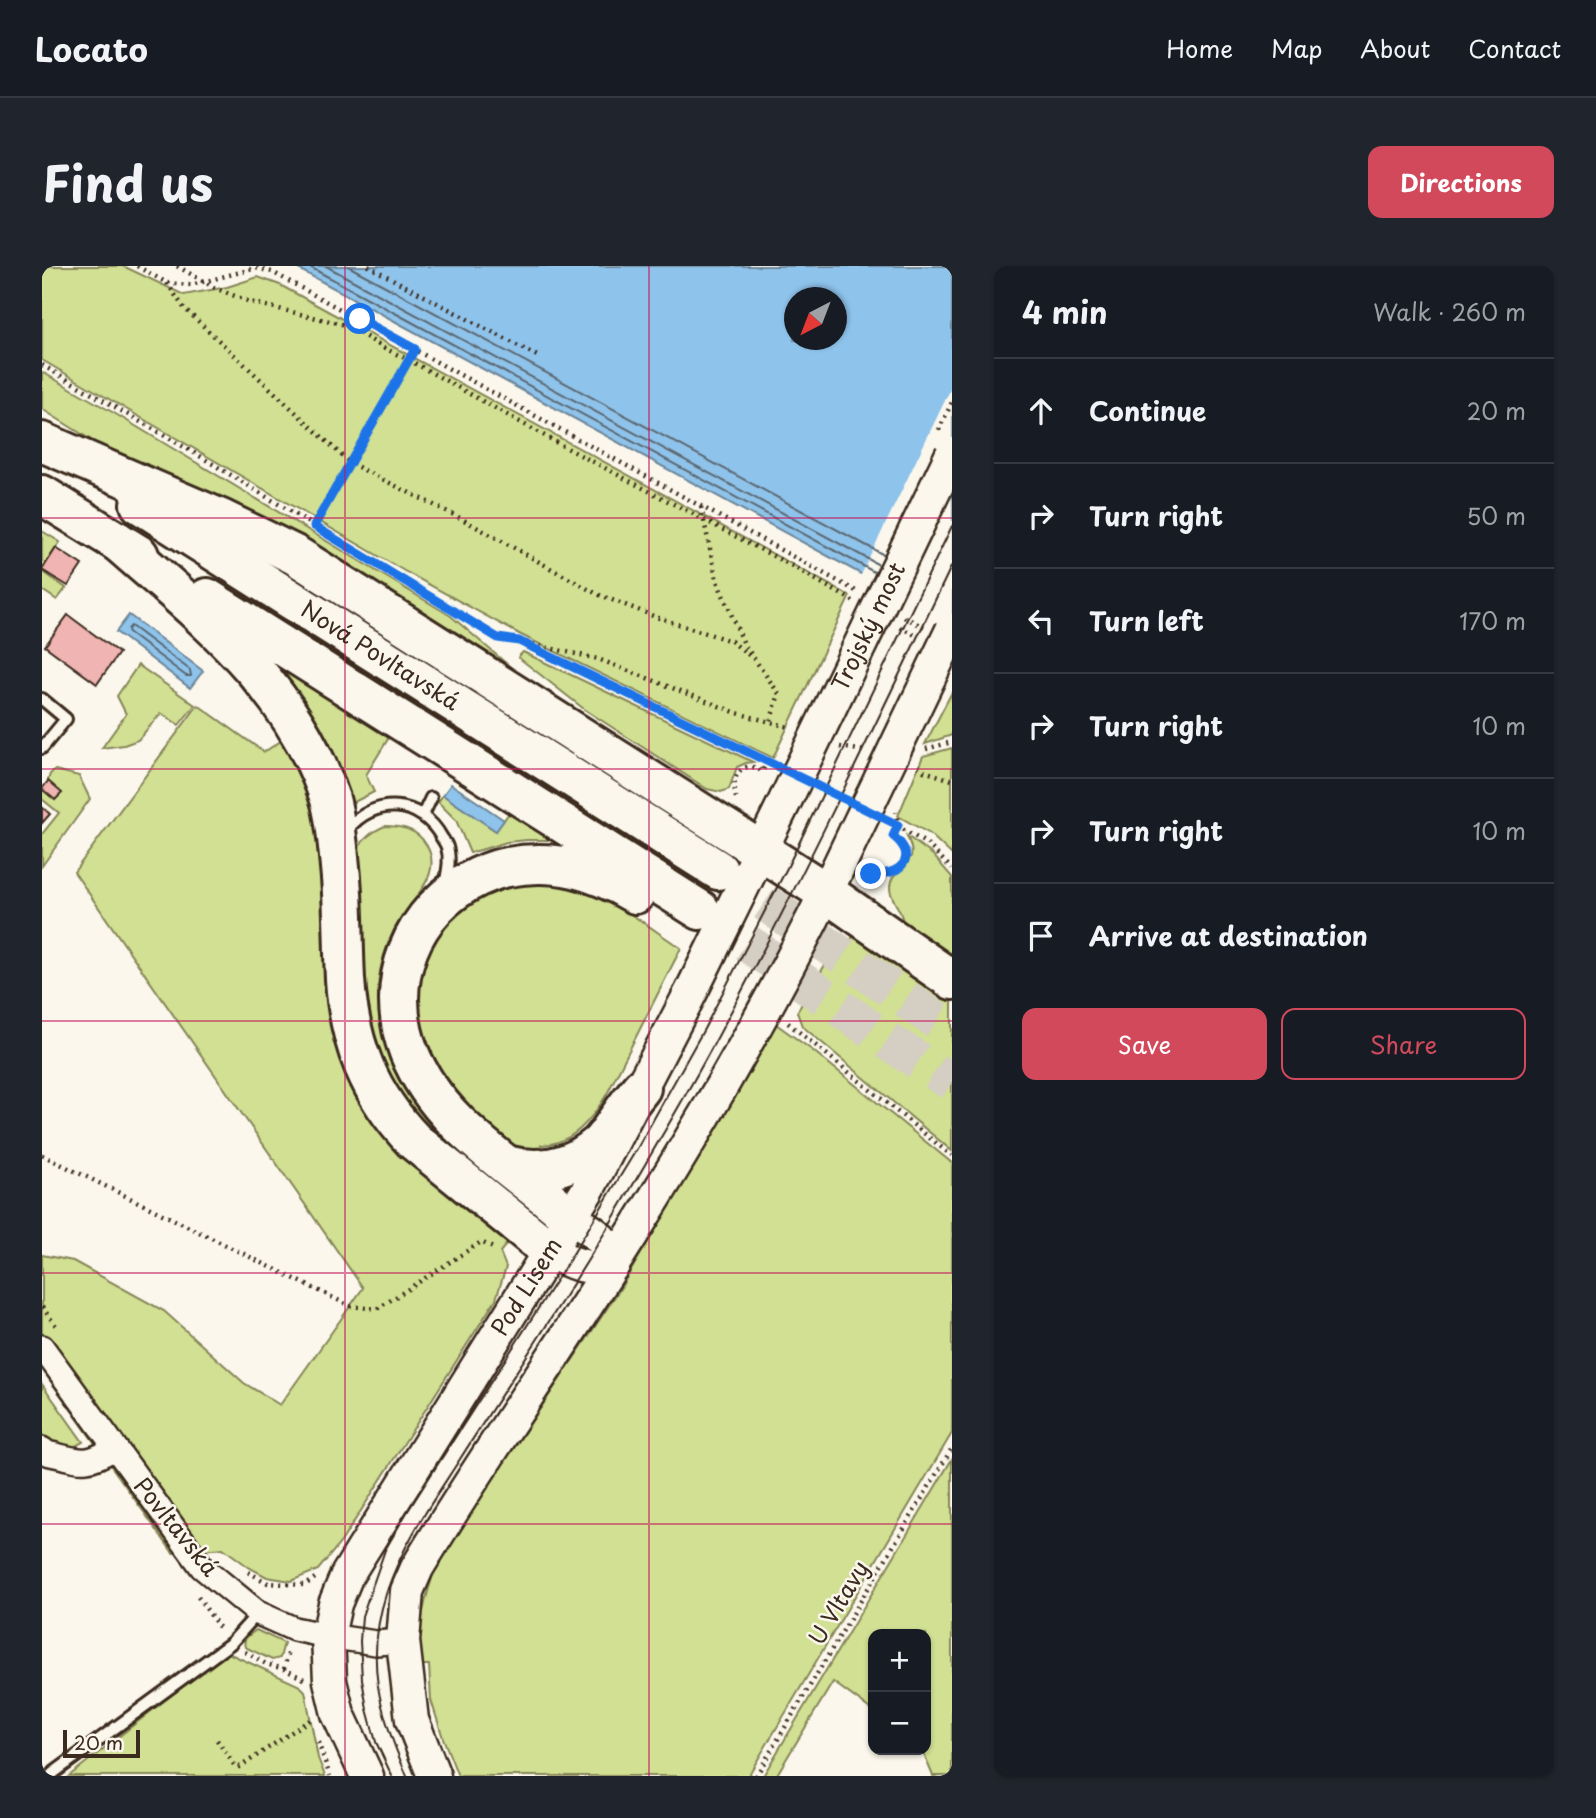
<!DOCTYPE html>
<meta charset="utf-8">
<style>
body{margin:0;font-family:"Playpen Sans",sans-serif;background:#20242c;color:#f1f3f6}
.controls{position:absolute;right:21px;bottom:21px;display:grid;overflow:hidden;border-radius:14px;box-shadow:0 2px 5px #0004}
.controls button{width:63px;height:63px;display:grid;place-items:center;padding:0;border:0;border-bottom:2px solid #363941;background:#171b24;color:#f1f3f6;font:35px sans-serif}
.compass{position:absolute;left:742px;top:21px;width:63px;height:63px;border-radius:50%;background:#171b24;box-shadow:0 2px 5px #0004;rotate:222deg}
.scale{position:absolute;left:21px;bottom:18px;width:77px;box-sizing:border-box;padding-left:7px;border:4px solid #3b2a1e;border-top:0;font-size:19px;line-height:24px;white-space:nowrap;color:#3b2a1e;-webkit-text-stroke:5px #fbf7ec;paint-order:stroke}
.stop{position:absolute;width:21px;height:21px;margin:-16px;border:5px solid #1a73e8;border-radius:50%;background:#fff}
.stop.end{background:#1a73e8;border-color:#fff;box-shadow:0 2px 7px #0008}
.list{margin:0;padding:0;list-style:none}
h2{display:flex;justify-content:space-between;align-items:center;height:91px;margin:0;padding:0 28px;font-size:30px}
h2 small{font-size:23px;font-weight:400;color:#9ea1a6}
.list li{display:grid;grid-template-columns:46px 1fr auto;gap:21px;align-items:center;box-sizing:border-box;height:105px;padding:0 28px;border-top:2px solid #363941}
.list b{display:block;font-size:26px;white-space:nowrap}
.list em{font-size:23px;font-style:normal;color:#9ea1a6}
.actions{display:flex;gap:14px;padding:21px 28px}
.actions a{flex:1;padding:16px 0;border:2px solid #d1495b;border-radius:14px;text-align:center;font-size:24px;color:#d1495b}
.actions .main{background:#d1495b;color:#fff}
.icon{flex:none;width:38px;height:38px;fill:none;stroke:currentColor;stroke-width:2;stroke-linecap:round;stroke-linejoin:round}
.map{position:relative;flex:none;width:910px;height:1510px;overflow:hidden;border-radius:14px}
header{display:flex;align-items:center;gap:42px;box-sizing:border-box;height:98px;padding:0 35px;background:#171b24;border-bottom:2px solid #363941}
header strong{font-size:33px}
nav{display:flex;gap:38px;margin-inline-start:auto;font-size:24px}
.intro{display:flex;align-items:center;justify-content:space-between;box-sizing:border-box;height:168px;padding:0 42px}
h1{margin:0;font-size:49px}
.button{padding:18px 32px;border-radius:14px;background:#d1495b;color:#fff;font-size:24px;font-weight:700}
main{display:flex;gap:42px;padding:0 42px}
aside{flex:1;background:#171b24;border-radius:14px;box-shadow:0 2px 5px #0004}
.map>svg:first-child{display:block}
</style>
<header>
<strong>Locato</strong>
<nav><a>Home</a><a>Map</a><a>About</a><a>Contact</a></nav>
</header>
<div class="intro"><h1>Find us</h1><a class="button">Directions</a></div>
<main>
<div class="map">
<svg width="910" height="1510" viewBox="0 0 910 1510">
<rect width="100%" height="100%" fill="#fbf7ec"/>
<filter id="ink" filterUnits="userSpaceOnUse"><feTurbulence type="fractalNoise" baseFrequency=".0143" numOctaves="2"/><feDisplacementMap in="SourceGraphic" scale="14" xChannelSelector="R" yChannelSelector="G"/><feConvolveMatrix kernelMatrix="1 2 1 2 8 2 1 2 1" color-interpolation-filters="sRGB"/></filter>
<g filter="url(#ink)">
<g fill="#d1e093" stroke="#868558" stroke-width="2">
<path d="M0,0H81L142,29L185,21L216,11L238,19L808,330L731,492L479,369L364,306L0,94Z"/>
<path d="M0,106L72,147L409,350L515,441L130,218L62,182L0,143Z"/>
<path d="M0,265L18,276L0,303Z"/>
<path d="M0,305L24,322L15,334L0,324Z"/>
<path d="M481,386L711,496L704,497L695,501L687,523L679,526L665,523L542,443L477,392L478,389Z"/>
<path d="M96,399L153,439L137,459L119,447L96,474L82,479L60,482L84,448L75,430Z"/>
<path d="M241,401L349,468L324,509L332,526L308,538C289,491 272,445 240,404Z"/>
<path d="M910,426V469L883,478Z"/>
<path d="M156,439L222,486L242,473L254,499L269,540L276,576L287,729L348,874L383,909L440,949L467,975L458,986L464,1001L454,1033L299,1276L276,1304L249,1315L225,1311L208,1302L181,1282L131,1287L0,1103V989L31,995L122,1045L202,1117L238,1139L321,1022L32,606Z"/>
<path d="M910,482V589L888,568L856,550L881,490Z"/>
<path d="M13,504L37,510L48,533L0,600V568L17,547L0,533V523L13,534L19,527L6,515L8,508Z"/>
<path d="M401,529L454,565L469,544L511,572L509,574H485L465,576L428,587L414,554L396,536Z"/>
<path d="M343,560C357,560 371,562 381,574C407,607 367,634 353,662C343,682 336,706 336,728C335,774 355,820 386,853C397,865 411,874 423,884C447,902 471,921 494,939L488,948L403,883L362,841L331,778L321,722L314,586C321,573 329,566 343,560Z"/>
<path d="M865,570L891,589L910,611V694C897,685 876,673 865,662C860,657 860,648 856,642C849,630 843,620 854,607C868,591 875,594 865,570Z"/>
<path d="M489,617C503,618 518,618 533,622C570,631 608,662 639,682L565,828C550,853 531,878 499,879V890L479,887L424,847L376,772L373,703L388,671L423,632L471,618Z"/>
<path d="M813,668L910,734V885L760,760L755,746L793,682L803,681Z"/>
<path d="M734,758L770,784L910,897V1167L706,1510H416L401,1472L389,1434L387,1399H374C377,1359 382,1333 396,1295L578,1023Z"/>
<path d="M0,1118L41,1176L30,1182L11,1179L0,1170Z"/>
<path d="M910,1193V1510H891L880,1484H884V1368H831V1445L791,1416L734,1510H721Z"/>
<path d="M214,1364L242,1377L238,1392L230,1394L203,1381C200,1372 208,1369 214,1364Z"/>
<path d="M184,1386L258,1420L263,1425L276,1492L283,1510H27Z"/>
</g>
<g fill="#8ec3eb" stroke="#6d8699" stroke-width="2" fill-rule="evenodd">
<path d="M251,0H910V351L819,308ZM752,32H794V74H752Z"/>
<path d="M87,349L161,405L148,422L74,366Z"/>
<path d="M409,518L462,554L454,565L401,529Z"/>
</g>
<path fill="#fbf7ec" d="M910,120V355L818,311Z"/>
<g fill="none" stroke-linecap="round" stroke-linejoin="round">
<g stroke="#5c6770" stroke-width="2">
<path d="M266,0L834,307"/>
<path d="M284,0L837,299"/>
<path d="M306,0L842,289"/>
<path d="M89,360L148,404L149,410H144L87,367L86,363Z"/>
</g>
</g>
<g fill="#f0b4b2" stroke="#3b2a1e" stroke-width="2">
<path d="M14,282L40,299L26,320L0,304Z"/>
<path d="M26,349L77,387L55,418L3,380Z"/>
<path d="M6,515L20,527L13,534L0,523Z"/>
<path d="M0,541L8,548L0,557Z"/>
</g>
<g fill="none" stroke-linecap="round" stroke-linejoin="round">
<g stroke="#d5cec3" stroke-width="38" stroke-dasharray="38 19" stroke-linecap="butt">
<path d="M676,604L910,765"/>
<path d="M658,644L844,774L910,816"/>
</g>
<g stroke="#3b2a1e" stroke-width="16">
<g id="lane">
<path d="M0,433L24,453L0,482"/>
<path d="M381,549L389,532"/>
<path d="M305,564C332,530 379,533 400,572C402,575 404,578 405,581C409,594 405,608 403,620"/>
<path d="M10,1508L189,1377L216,1347"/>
</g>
</g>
<g stroke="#3b2a1e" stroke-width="28">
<g id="street">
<path d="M0,1081L160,1301L216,1347L252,1363L286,1370L334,1377L361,1375"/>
<path d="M0,1183L5,1187C37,1194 43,1201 72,1182"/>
</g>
</g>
<g stroke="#3b2a1e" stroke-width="37">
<g id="secondary">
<path d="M529,952C550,965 567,973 571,999"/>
<path d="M508,985C528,997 548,1006 571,999"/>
<path id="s1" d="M325,1510L296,1448L288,1415L286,1370L293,1338L305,1309L545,925L649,726L744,533"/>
<path d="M392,1510L370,1454L361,1375L365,1325L375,1302C437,1199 506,1101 570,1000C659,861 743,716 813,566"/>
</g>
</g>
<g stroke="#3b2a1e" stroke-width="44">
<g id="highway">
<path d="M0,176L181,254L253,289L785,627L910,714"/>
<path d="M0,229L97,289"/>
<path id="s2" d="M98,238L676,604"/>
<path d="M75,275C162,352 250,418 288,533C294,555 296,579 298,601C302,638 301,676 303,713C307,777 327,828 372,875L508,985"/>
<path d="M165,332L658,644"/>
<path d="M464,899C498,908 529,902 556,879C564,872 570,861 576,853C583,842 591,832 599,822"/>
<path d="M529,952C472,900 397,861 367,786C340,717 369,642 436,611C445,607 456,602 466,601C514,592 553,604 593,628"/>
</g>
</g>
<g stroke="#3b2a1e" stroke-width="4.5" stroke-dasharray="2 5" stroke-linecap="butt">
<path d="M95,0L125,17L149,19L214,2L230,6L814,325"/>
<path d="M135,0L173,22L208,36L304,59L342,82L367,94L519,179L750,300L811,335"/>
<path d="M326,0L497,91"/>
<path d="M125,17L142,42L308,197L420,253L555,328L614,351L689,375L713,394"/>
<path d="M0,99L156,189L456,372L477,375L556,393L695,447L747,461"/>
<path d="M659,241L675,315L702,378L737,428L728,456"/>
<path d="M272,259L373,83"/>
<path d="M862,351L882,361"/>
<path d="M858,361L875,370"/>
<path d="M484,379L731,498"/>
<path d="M798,481L823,485"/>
<path d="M884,483L910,476"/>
<path d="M876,500L882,505L910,514"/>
<path d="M780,522L801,532"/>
<path d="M694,532C693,526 692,520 693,514C696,501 710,496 720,506L725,495"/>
<path d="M849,556L885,578L910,603"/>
<path d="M824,610C831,608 835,610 842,609C852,608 859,600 864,591L861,579L851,570L856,559L854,546"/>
<path d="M746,757L910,890"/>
<path d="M0,889L308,1040L335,1043L439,976L451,982"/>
<path d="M0,1041L15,1061"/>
<path d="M206,1306L226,1317L263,1319L273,1312"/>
<path d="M156,1331L179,1364"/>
<path d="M203,1386L224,1398L242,1403L262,1413"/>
<path d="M242,1403L247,1384"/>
<path d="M175,1474L192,1499L198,1501L269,1453"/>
<path d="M276,1476L288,1510"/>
<path d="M714,1510L910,1182"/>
</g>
<use href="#lane" stroke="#fbf7ec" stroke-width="10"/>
<use href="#street" stroke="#fbf7ec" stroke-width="23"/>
<use href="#secondary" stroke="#fbf7ec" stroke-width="32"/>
<use href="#highway" stroke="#fbf7ec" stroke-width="38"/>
<g stroke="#3b2a1e" stroke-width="2">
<path d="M350,1510L334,1476L325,1443L320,1413L318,1375L320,1350L343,1284L365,1246L526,996L596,881L662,763L745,602L910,260"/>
<path d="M365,1510C337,1446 322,1394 345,1325C361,1277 391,1235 418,1193C468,1114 521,1037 569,956C605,895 642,834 675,772C758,617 834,457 910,299"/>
</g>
<g stroke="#3b2a1e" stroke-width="37" stroke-linecap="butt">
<g id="secondary-bridge">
<path id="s3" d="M744,533L910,188"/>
<path d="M813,566L910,364"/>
</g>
</g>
<path stroke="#3b2a1e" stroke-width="4.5" stroke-dasharray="2 5" stroke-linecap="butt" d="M897,164L910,136"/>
<use href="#secondary-bridge" stroke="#fbf7ec" stroke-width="32"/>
</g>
</g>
<g fill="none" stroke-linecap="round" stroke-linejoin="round" filter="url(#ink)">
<path stroke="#1a73e8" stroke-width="9" d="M318,53L373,83L272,260L456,372L477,375L856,559L851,570C879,592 856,611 829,608"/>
</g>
<path fill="none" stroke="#c2185b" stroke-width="2" stroke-opacity="0.55" d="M303,0V1510M607,0V1510M0,252H910M0,503H910M0,755H910M0,1007H910M0,1258H910"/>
<g text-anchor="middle" stroke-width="5" stroke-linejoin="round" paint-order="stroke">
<g font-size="23" fill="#3b2a1e" stroke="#fbf7ec">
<text dy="8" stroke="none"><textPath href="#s3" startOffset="191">Trojský most</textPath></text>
<text dy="8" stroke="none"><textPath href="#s2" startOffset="284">Nová Povltavská</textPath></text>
<text dy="8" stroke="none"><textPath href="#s1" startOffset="551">Pod Lisem</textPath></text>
<text transform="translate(134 1261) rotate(51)" y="8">Povltavská</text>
<text transform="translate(797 1337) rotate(-59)" y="8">U Vltavy</text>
</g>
</g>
</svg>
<div class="controls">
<button>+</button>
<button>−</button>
</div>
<svg class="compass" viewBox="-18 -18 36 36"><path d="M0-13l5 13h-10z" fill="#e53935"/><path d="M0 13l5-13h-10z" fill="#9ea1a6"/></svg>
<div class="scale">20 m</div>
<div class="stop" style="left:318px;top:53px"></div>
<div class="stop end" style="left:829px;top:608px"></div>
</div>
<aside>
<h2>4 min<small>Walk · 260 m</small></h2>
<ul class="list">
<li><svg class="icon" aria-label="ahead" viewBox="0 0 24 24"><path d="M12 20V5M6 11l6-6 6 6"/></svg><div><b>Continue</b></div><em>20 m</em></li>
<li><svg class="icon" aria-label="right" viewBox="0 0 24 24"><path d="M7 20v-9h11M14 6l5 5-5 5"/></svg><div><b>Turn right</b></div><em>50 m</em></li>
<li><svg class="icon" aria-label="left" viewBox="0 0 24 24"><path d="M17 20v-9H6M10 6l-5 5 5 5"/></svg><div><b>Turn left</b></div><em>170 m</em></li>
<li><svg class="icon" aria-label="right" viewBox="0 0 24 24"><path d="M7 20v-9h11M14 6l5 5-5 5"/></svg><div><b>Turn right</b></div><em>10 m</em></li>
<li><svg class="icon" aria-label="right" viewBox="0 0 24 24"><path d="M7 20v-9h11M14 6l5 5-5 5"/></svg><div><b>Turn right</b></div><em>10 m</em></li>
<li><svg class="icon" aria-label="arrive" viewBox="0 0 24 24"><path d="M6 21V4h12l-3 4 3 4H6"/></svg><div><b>Arrive at destination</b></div></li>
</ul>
<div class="actions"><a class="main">Save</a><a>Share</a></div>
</aside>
</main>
